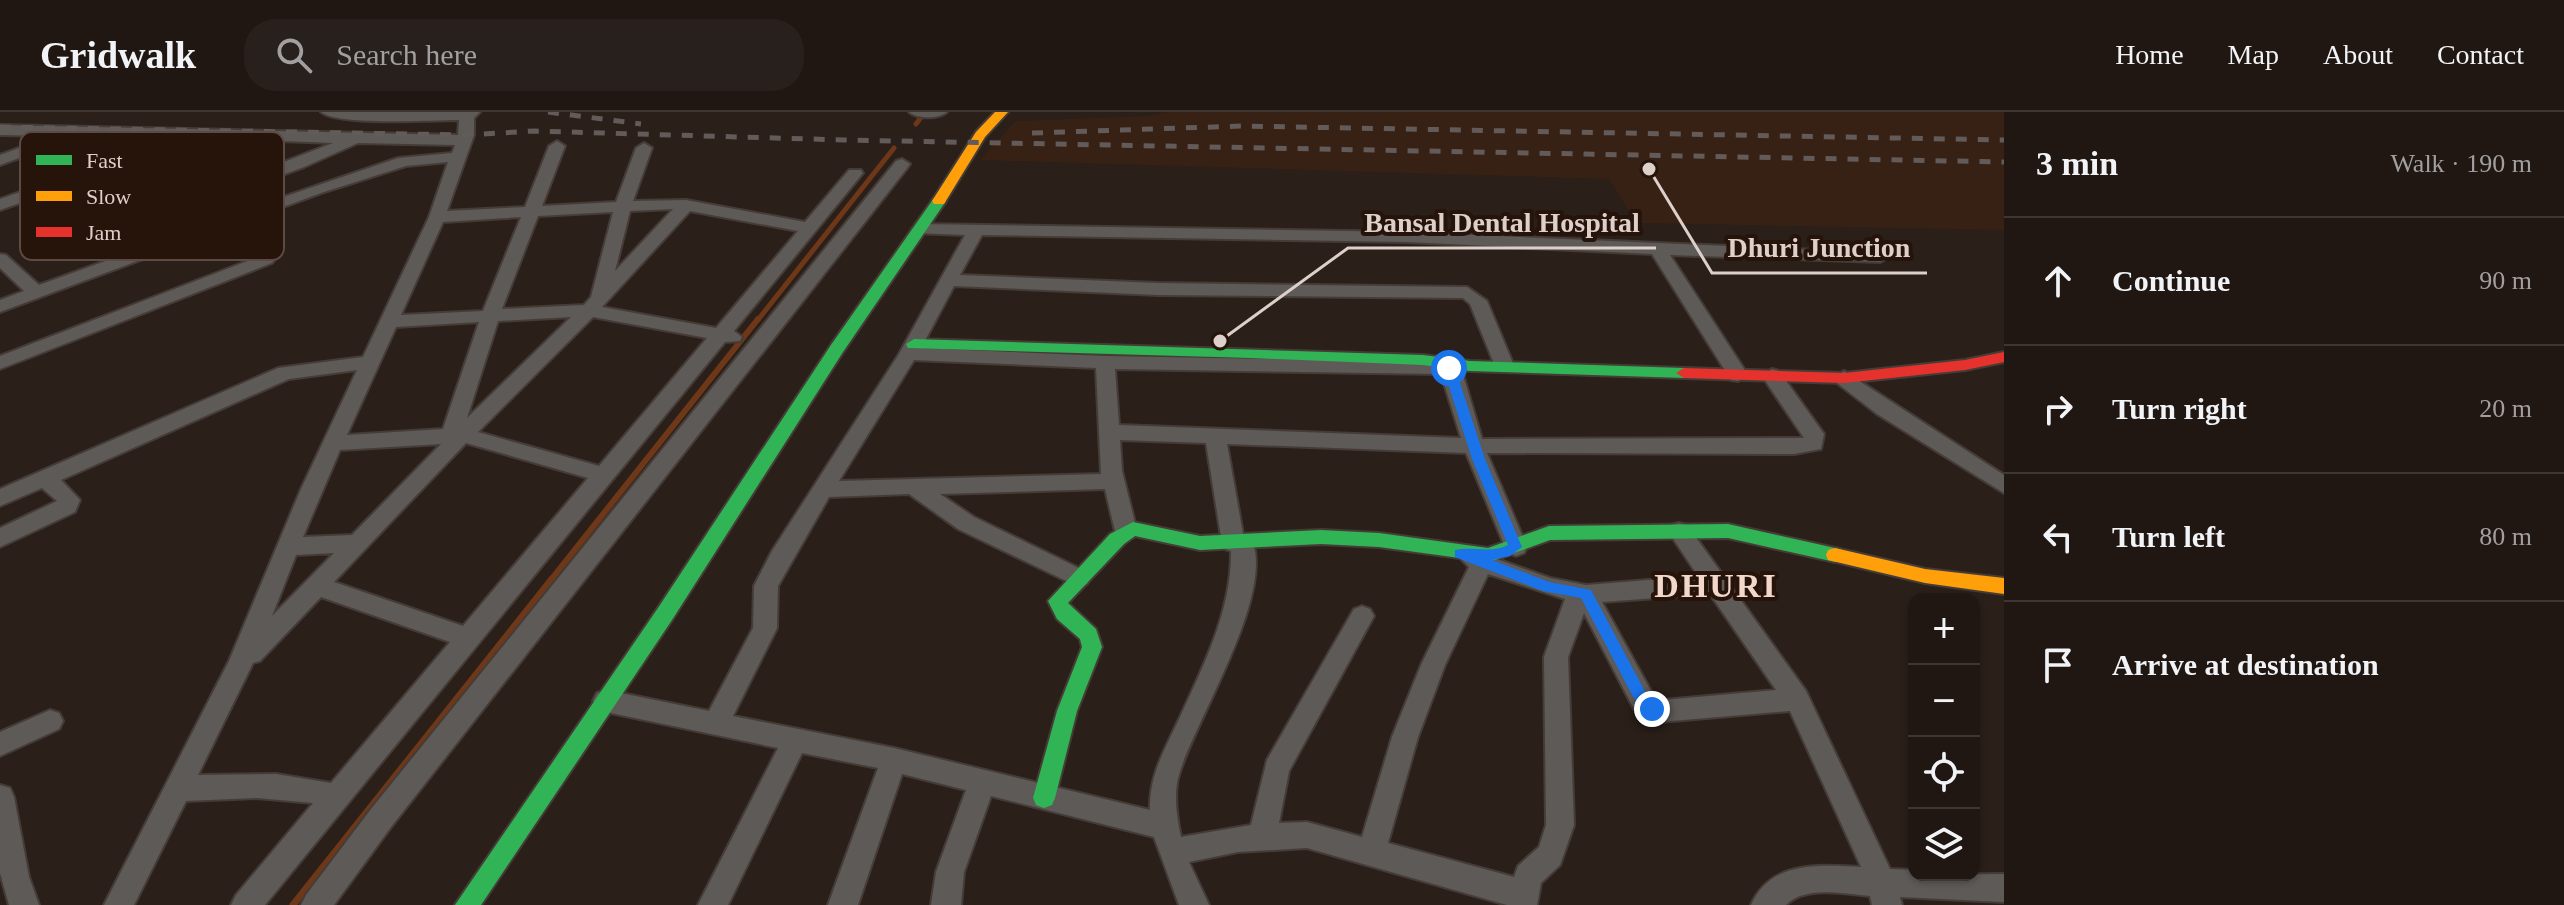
<!DOCTYPE html>
<meta charset="utf-8">
<style>
body{margin:0;font-family:"Times New Roman",serif;background:#28201c;color:#f1f3f6}
.controls{position:absolute;right:24px;bottom:24px;display:grid;overflow:hidden;border-radius:16px;box-shadow:0 2px 6px #0004}
.controls button{width:72px;height:72px;display:grid;place-items:center;padding:0;border:0;border-bottom:2px solid #3d3633;background:#201713;color:#f1f3f6;font:40px sans-serif}
.stop{position:absolute;width:24px;height:24px;margin:-18px;border:6px solid #1a73e8;border-radius:50%;background:#fff}
.stop.end{background:#1a73e8;border-color:#fff;box-shadow:0 2px 8px #0008}
.list{margin:0;padding:0;list-style:none}
h2{display:flex;justify-content:space-between;align-items:center;height:104px;margin:0;padding:0 32px;font-size:34px}
h2 small{font-size:26px;font-weight:400;color:#a29fa0}
.list li{display:grid;grid-template-columns:52px 1fr auto;gap:24px;align-items:center;box-sizing:border-box;height:128px;padding:0 32px;border-top:2px solid #3d3633}
.list b{display:block;font-size:30px;white-space:nowrap}
.list em{font-size:26px;font-style:normal;color:#a29fa0}
.icon{flex:none;width:44px;height:44px;fill:none;stroke:currentColor;stroke-width:2;stroke-linecap:round;stroke-linejoin:round}
.map{position:relative;flex:none;width:2004px;height:793px;overflow:hidden}
header{display:flex;align-items:center;gap:48px;box-sizing:border-box;height:112px;padding:0 40px;background:#201713;border-bottom:2px solid #3d3633}
header strong{font-size:38px}
nav{display:flex;gap:44px;margin-inline-start:auto;font-size:28px}
.search{width:560px;height:72px;background:#28201c;display:flex;align-items:center;gap:20px;box-sizing:border-box;padding:0 28px;border-radius:32px;color:#a29fa0;font-size:30px}
main{display:flex}
aside{flex:1;background:#201713}
.map>svg:first-child{display:block}
</style>
<header>
<strong>Gridwalk</strong>
<div class="search"><svg class="icon" aria-label="search" viewBox="0 0 24 24"><circle cx="10" cy="10" r="6"/><path d="M15 15l6 6"/></svg>Search here</div>
<nav><a>Home</a><a>Map</a><a>About</a><a>Contact</a></nav>
</header>
<main>
<div class="map">
<svg width="2004" height="793" viewBox="0 0 2004 793">
<rect width="100%" height="100%" fill="#2a1f19"/>
<path fill="#372014" d="M1168,0H2004V118L1636,111L1609,67L980,48L1015,9L1149,4Z"/>
<g fill="none" stroke-linecap="round" stroke-linejoin="round">
<g stroke="#6d3718" stroke-width="5">
<path d="M916,12L925,0"/>
<path d="M757,209L894,36"/>
</g>
<path stroke="#6d3718" stroke-width="6" d="M550,469L758,207"/>
<path stroke="#6d3718" stroke-width="7" d="M293,793L552,467"/>
<g stroke="#453c37" stroke-width="4">
<g id="street">
<path d="M321,0H480L474,6V23L447,99L525,95L549,34L557,29L565,34L542,94L616,90L636,36L644,31L652,36L633,89L686,88L805,110L849,58H861L863,61L734,219L742,225L740,229L725,230L265,793H231L236,783L313,691L257,686L186,689L134,793H104L229,549L301,377L357,258L289,267L61,368L80,388L75,400L0,435V416L57,389L42,376L0,394V377L278,256L363,245L429,105L448,50L406,54L321,81L0,200V188L24,179L0,156V142L6,143L39,173L222,107L179,64L188,55L261,29L190,27L188,31L0,98V87L172,27L70,24L68,28L0,53V43L52,24L0,23V13L458,23L459,8C433,8 338,14 321,0ZM282,29L333,31L211,78L196,64ZM358,31L455,33L452,41L398,46L236,101L219,86L304,55ZM673,97L615,159L630,99ZM690,99L798,119L716,216L602,195ZM613,100L591,185L584,193L502,197L538,104ZM521,105L483,199L401,203L443,110ZM571,205L467,306L498,209ZM593,205L707,226L599,354L478,320ZM479,210L443,317L347,323L396,215ZM466,331L588,366L463,514L334,470ZM441,332L352,423L303,425L340,338ZM334,441L272,504L296,443ZM321,485L450,530L331,671L276,662L198,663L253,551L260,549Z"/>
<path d="M909,0H947C939,7 917,7 909,0Z"/>
<path d="M902,47L910,52L908,55L391,715L334,793H301L306,783L371,697L896,49Z"/>
<path d="M920,112L1407,120L1886,141L1889,145L1880,150L1670,143L1748,263L1738,269L1731,268L1652,142L1407,130L982,123L960,163L1158,171L1467,175L1487,189L1514,254L1511,259H1497L1470,192L1463,186L1158,183L954,174L921,236L1105,244L1451,250L1461,256L1482,327L1804,326L1762,264L1772,257L1779,259L1824,322L1821,337L1794,342L1487,341L1527,435L1524,441L1516,444L1508,441L1505,435L1466,341L1227,332L1243,422L1250,424C1279,477 1194,610 1179,663C1173,682 1177,706 1181,725L1251,713L1267,648L1354,497L1362,494L1370,497L1374,504L1289,659L1279,711L1307,710L1362,725L1392,625L1421,553L1469,455L1461,447L1464,441L1472,438L1550,466L1586,473L1698,464L1668,419L1671,413L1679,411L1687,413L1806,579L1890,757L1914,758V763L2004,762V790L1900,785L1902,793H1872L1870,784C1845,782 1805,773 1786,793H1751C1771,748 1820,753 1861,755L1790,599L1660,610L1634,597L1584,501L1568,545L1574,713L1560,753L1541,771L1537,793H1507L1307,736L1238,740L1189,750L1209,793H1179L1154,725L991,684L964,760L961,793H931L936,760L966,678L902,662L858,793H828L878,656L802,641L728,793H698L778,636L606,600L597,597L593,589L597,581L606,578L709,599L753,516L754,474L772,439L899,242L965,123L914,121L912,117ZM914,248L1096,256L1101,362L839,369ZM1115,257L1441,262L1461,326L1119,313ZM1120,328L1206,331L1222,431L1225,437L1231,439C1232,497 1204,553 1180,605C1165,637 1149,663 1150,698L894,636L733,604L777,516L778,474L829,385L909,382L958,417L1079,475L1087,472L1091,466L1087,460L974,405L940,382L1105,377L1115,419L1118,425L1126,427L1134,425L1137,419L1122,359ZM1488,462L1565,487L1544,545L1546,713L1539,735L1518,754L1514,765L1388,731L1418,625L1445,553ZM1710,482L1776,578L1663,588L1652,581L1602,490Z"/>
<path d="M266,142L272,143L275,147L272,151L0,257V244Z"/>
<path d="M1844,259L2004,363V381L1877,302L1837,271L1834,266Z"/>
<path d="M50,598L59,601L63,609L59,617L0,644V620Z"/>
<path d="M0,673L10,676L14,685L29,765L39,793H9L0,761Z"/>
</g>
</g>
<g stroke="#453c37" stroke-width="4">
<g id="fast">
<path d="M939,85L946,89L843,240L672,508L481,793H455L658,496L831,233L934,86Z"/>
<path d="M914,227L1423,243L1470,249L1684,256L1692,261L1684,266L1470,259L1423,253L1250,246L908,236L906,232Z"/>
<path d="M1133,410L1200,424L1321,418L1379,421L1488,436L1549,414L1728,412L1835,436L1842,438L1844,443L1842,448L1835,450L1728,426L1550,428L1489,450L1379,435L1321,432L1200,438L1135,424L1124,432L1068,491L1096,517L1102,535L1077,599L1055,686L1052,693L1044,696L1036,693L1033,686L1057,599L1082,535L1080,527L1057,507L1048,489L1110,422Z"/>
</g>
</g>
<g stroke="#453c37" stroke-width="4">
<g id="slow">
<path d="M995,0H1008L985,25L944,92H934L932,89L976,20Z"/>
<path d="M1835,436L1925,457L2004,466V482L1925,471L1828,448L1826,443L1828,438Z"/>
</g>
</g>
<g stroke="#453c37" stroke-width="4">
<path id="jam" d="M2004,240V250L1965,258L1844,271L1684,266L1676,261L1684,256L1844,261L1965,248Z"/>
</g>
<use href="#street" fill="#5e5a57" fill-rule="evenodd"/>
<use href="#fast" fill="#30b455" fill-rule="evenodd"/>
<use href="#slow" fill="#ff9f0a" fill-rule="evenodd"/>
<use href="#jam" fill="#e5322d" fill-rule="evenodd"/>
<g stroke="#625b59" stroke-width="5" stroke-dasharray="11 11" stroke-linecap="butt">
<path d="M548,0L641,12"/>
<path d="M0,15L466,23L534,19L844,28L2004,50"/>
<path d="M1032,21L1242,14L2004,28"/>
</g>
</g>
<path fill="#1a73e8" d="M1449,252L1455,256L1485,347L1522,435L1510,444L1492,448L1549,470L1591,478L1648,585L1657,592V601H1646L1638,594L1581,486L1543,479L1455,445V438C1473,434 1491,442 1508,433L1472,347L1443,256Z"/>
<g text-anchor="middle" stroke-width="8" stroke-linejoin="round" paint-order="stroke">
<g font-size="34" font-weight="bold" letter-spacing="2" fill="#f2d7cb" stroke="#26130a">
<text x="1716" y="485">DHURI</text>
</g>
</g>
<rect x="20" y="20" width="264" height="128" rx="12" fill="#26130a" stroke="#5d4b43" stroke-width="2"/>
<rect x="36" y="43" width="36" height="10" fill="#30b455"/>
<rect x="36" y="79" width="36" height="10" fill="#ff9f0a"/>
<rect x="36" y="115" width="36" height="10" fill="#e5322d"/>
<g font-size="22" fill="#ddcfc9">
<text x="86" y="56">Fast</text>
<text x="86" y="92">Slow</text>
<text x="86" y="128">Jam</text>
</g>
<path fill="none" stroke="#ddcfc9" stroke-width="3" d="M1220 229L1348 136H1656M1649 57L1712 161H1927"/>
<g fill="#ddcfc9" stroke="#26130a" stroke-width="3">
<circle cx="1220" cy="229" r="8"/>
<circle cx="1649" cy="57" r="8"/>
</g>
<g font-size="28" text-anchor="middle" font-weight="bold" fill="#ddcfc9" stroke="#26130a" stroke-width="8" stroke-linejoin="round" paint-order="stroke">
<text x="1502" y="120">Bansal Dental Hospital</text>
<text x="1819" y="145">Dhuri Junction</text>
</g>
</svg>
<div class="controls">
<button>+</button>
<button>−</button>
<button><svg class="icon" aria-label="locate" viewBox="0 0 24 24"><circle cx="12" cy="12" r="6"/><path d="M12 2v4M12 18v4M2 12h4M18 12h4"/></svg></button>
<button><svg class="icon" aria-label="layers" viewBox="0 0 24 24"><path d="M12 4l9 5-9 5-9-5zM3 14l9 5 9-5"/></svg></button>
</div>
<div class="stop" style="left:1449px;top:256px"></div>
<div class="stop end" style="left:1652px;top:597px"></div>
</div>
<aside>
<h2>3 min<small>Walk · 190 m</small></h2>
<ul class="list">
<li><svg class="icon" aria-label="ahead" viewBox="0 0 24 24"><path d="M12 20V5M6 11l6-6 6 6"/></svg><div><b>Continue</b></div><em>90 m</em></li>
<li><svg class="icon" aria-label="right" viewBox="0 0 24 24"><path d="M7 20v-9h11M14 6l5 5-5 5"/></svg><div><b>Turn right</b></div><em>20 m</em></li>
<li><svg class="icon" aria-label="left" viewBox="0 0 24 24"><path d="M17 20v-9H6M10 6l-5 5 5 5"/></svg><div><b>Turn left</b></div><em>80 m</em></li>
<li><svg class="icon" aria-label="arrive" viewBox="0 0 24 24"><path d="M6 21V4h12l-3 4 3 4H6"/></svg><div><b>Arrive at destination</b></div></li>
</ul>
</aside>
</main>
